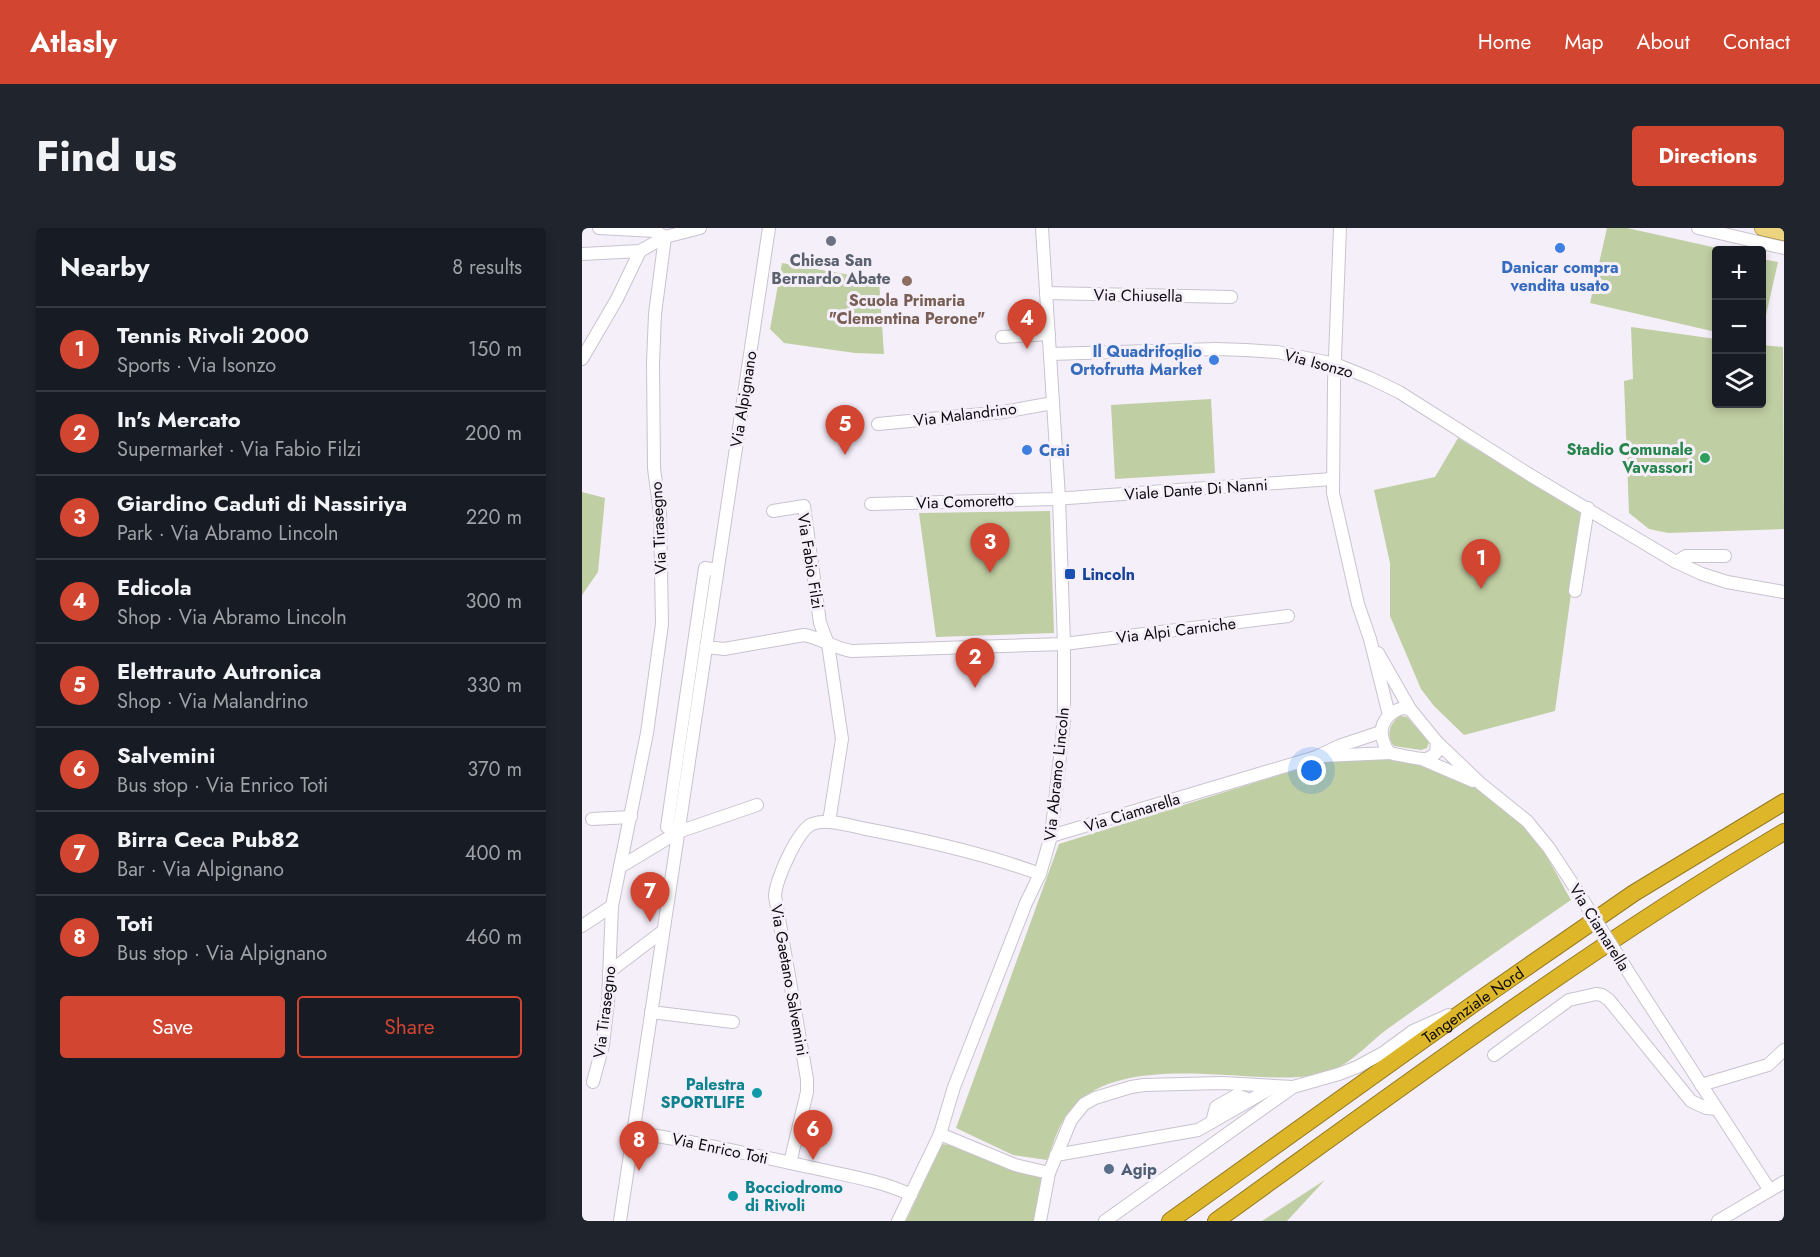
<!DOCTYPE html>
<meta charset="utf-8">
<style>
body{margin:0;font-family:Jost,sans-serif;background:#20242c;color:#f1f3f6}
.controls{position:absolute;right:18px;top:18px;display:grid;overflow:hidden;border-radius:6px;box-shadow:0 3px 9px #0003}
.controls button{width:54px;height:54px;display:grid;place-items:center;padding:0;border:0;border-bottom:2px solid #363941;background:#171b24;color:#f1f3f6;font:30px sans-serif}
.you{position:absolute;left:730px;top:543px;width:21px;height:21px;margin:-15px;border:4px solid #fff;border-radius:50%;background:#1a73e8;box-shadow:0 0 0 9px #1a73e833}
.badge{display:grid;place-items:center;width:39px;height:39px;border-radius:50%;background:#d14531;color:#fff;font-size:20px;font-weight:700}
.pin{position:absolute;translate:-50% -50px;filter:drop-shadow(0 2px 3px #0008)}
.pin::after{content:'';position:absolute;top:32px;width:21px;height:18px;background:inherit;clip-path:polygon(0 0,100% 0,50% 100%)}
.list{margin:0;padding:0;list-style:none}
h2{display:flex;justify-content:space-between;align-items:center;height:78px;margin:0;padding:0 24px;font-size:26px}
h2 small{font-size:20px;font-weight:400;color:#9ea1a6}
.list li{display:grid;grid-template-columns:39px 1fr auto;gap:18px;align-items:center;box-sizing:border-box;height:84px;padding:0 24px;border-top:2px solid #363941}
.list b{display:block;font-size:22px;white-space:nowrap}
.list p{margin:0;font-size:20px;white-space:nowrap;color:#9ea1a6}
.list em{font-size:20px;font-style:normal;color:#9ea1a6}
.actions{display:flex;gap:12px;padding:18px 24px}
.actions a{flex:1;padding:14px 0;border:2px solid #d14531;border-radius:6px;text-align:center;font-size:21px;color:#d14531}
.actions .main{background:#d14531;color:#fff}
.icon{flex:none;width:33px;height:33px;fill:none;stroke:currentColor;stroke-width:2;stroke-linecap:round;stroke-linejoin:round}
.map{position:relative;flex:none;width:1202px;height:993px;overflow:hidden;border-radius:6px}
header{display:flex;align-items:center;gap:36px;box-sizing:border-box;height:84px;padding:0 30px;background:#d14531;color:#fff}
header strong{font-size:28px}
nav{display:flex;gap:33px;margin-inline-start:auto;font-size:21px}
.intro{display:flex;align-items:center;justify-content:space-between;box-sizing:border-box;height:144px;padding:0 36px}
h1{margin:0;font-size:42px}
.button{padding:15px 27px;border-radius:6px;background:#d14531;color:#fff;font-size:21px;font-weight:700}
main{display:flex;gap:36px;padding:0 36px}
aside{flex:1;background:#171b24;border-radius:6px;box-shadow:0 3px 9px #0003}
.map>svg:first-child{display:block}
</style>
<header>
<strong>Atlasly</strong>
<nav><a>Home</a><a>Map</a><a>About</a><a>Contact</a></nav>
</header>
<div class="intro"><h1>Find us</h1><a class="button">Directions</a></div>
<main>
<aside>
<h2>Nearby<small>8 results</small></h2>
<ul class="list">
<li><span class="badge">1</span><div><b>Tennis Rivoli 2000</b><p>Sports · Via Isonzo</p></div><em>150 m</em></li>
<li><span class="badge">2</span><div><b>In's Mercato</b><p>Supermarket · Via Fabio Filzi</p></div><em>200 m</em></li>
<li><span class="badge">3</span><div><b>Giardino Caduti di Nassiriya</b><p>Park · Via Abramo Lincoln</p></div><em>220 m</em></li>
<li><span class="badge">4</span><div><b>Edicola</b><p>Shop · Via Abramo Lincoln</p></div><em>300 m</em></li>
<li><span class="badge">5</span><div><b>Elettrauto Autronica</b><p>Shop · Via Malandrino</p></div><em>330 m</em></li>
<li><span class="badge">6</span><div><b>Salvemini</b><p>Bus stop · Via Enrico Toti</p></div><em>370 m</em></li>
<li><span class="badge">7</span><div><b>Birra Ceca Pub82</b><p>Bar · Via Alpignano</p></div><em>400 m</em></li>
<li><span class="badge">8</span><div><b>Toti</b><p>Bus stop · Via Alpignano</p></div><em>460 m</em></li>
</ul>
<div class="actions"><a class="main">Save</a><a>Share</a></div>
</aside>
<div class="map">
<svg width="1202" height="993" viewBox="0 0 1202 993">
<rect width="100%" height="100%" fill="#f5effa"/>
<g fill="#c0cea3">
<path d="M1025,0H1045L1144,22H1134V104L1008,75Z"/>
<path d="M1180,31L1196,34L1180,105Z"/>
<path d="M200,35L297,52L302,126L273,125L202,115L188,101Z"/>
<path d="M1049,99L1134,111V176H1180V117L1201,119L1202,301L1086,305L1067,301L1047,285L1042,153L1051,151Z"/>
<path d="M629,171L633,245L533,251L529,177Z"/>
<path d="M876,210L1000,285L973,483L882,507L852,478L839,461L808,388V335L792,262L853,249Z"/>
<path d="M0,264L23,270L16,344L0,367Z"/>
<path d="M468,283L472,405L354,409L337,285Z"/>
<path d="M819,488L825,489L847,514L845,520L839,522L812,518C803,508 808,493 819,488Z"/>
<path d="M812,531C862,541 909,562 945,601C963,621 975,648 989,672C929,713 870,755 811,797C794,808 774,831 757,839C736,851 705,850 682,849C626,847 532,833 491,879C477,894 472,914 465,932L431,927L374,900L477,616L710,543L751,533Z"/>
<path d="M360,916L376,918L461,949L452,993H324Z"/>
<path d="M743,952L705,993H680Z"/>
</g>
<g fill="none" stroke-linecap="round" stroke-linejoin="round">
<g stroke="#c8c3ce" stroke-width="14">
<g id="minor">
<path d="M17,0L73,3L83,9"/>
<path d="M758,0L752,155L751,265L776,376L788,411L807,487"/>
<path d="M1116,0L1202,20"/>
<path d="M0,26L58,23L83,9L118,0"/>
<path d="M464,65L649,69"/>
<path d="M420,109L467,106"/>
<path d="M468,126L634,121L664,122L695,124L753,136L788,150L817,164L948,247L1094,334L1120,346L1145,354L1202,364"/>
<path d="M0,131L35,71L58,23"/>
<path d="M296,196L421,184L471,175"/>
<path d="M289,276L472,271L750,251"/>
<path d="M191,283L222,278L238,395L246,416L260,511L247,594"/>
<path d="M1094,334L1104,328H1143"/>
<path d="M993,363L1006,280"/>
<path d="M124,419L142,421L222,407C239,410 253,421 270,423L482,416L706,388"/>
<path d="M796,425L828,481"/>
<path d="M821,480L828,481L855,514L854,525C850,528 846,532 841,531C837,531 811,526 808,525C805,523 802,516 801,512C796,497 806,484 821,480Z"/>
<path d="M855,514L899,556L945,593L967,620L988,652"/>
<path d="M741,528L808,525"/>
<path d="M842,532L891,553"/>
<path d="M10,591L49,589"/>
<path d="M96,604L85,599L123,340L135,342"/>
<path d="M469,608L734,529L757,518L799,504"/>
<path d="M38,639L96,604L175,577"/>
<path d="M0,698L30,678"/>
<path d="M27,744L81,703"/>
<path d="M1054,756L1187,961"/>
<path d="M69,784L151,794"/>
<path d="M912,827L987,772L1014,766L1020,767L1027,772L1109,873L1124,880L1135,881"/>
<path d="M11,854L21,817L26,774L30,678L65,505L80,396L78,286L72,240L71,135L73,86L83,9"/>
<path d="M1119,857L1186,837L1202,822"/>
<path d="M630,894L634,879L655,867L668,872"/>
<path d="M51,904C110,913 168,926 227,939C261,947 298,952 329,967"/>
<path d="M358,906L433,937L467,945"/>
<path d="M474,927L616,902L691,859"/>
<path d="M208,935L225,864V851L193,668C194,652 215,603 230,596C246,590 268,598 284,601C343,612 401,625 458,646"/>
<path d="M38,993L187,0"/>
<path d="M316,993L358,906L372,859L444,675L458,646L469,608L482,493V416L477,270L460,0"/>
<path d="M458,993L467,945L489,892L502,876L513,870L549,859L562,857L640,855L711,859L757,846L775,839L801,825L831,803L867,787"/>
<path d="M523,993L711,859"/>
<path d="M1136,993L1202,954"/>
</g>
</g>
<g stroke="#947a20" stroke-width="16">
<path id="major" d="M1180,0L1202,5"/>
</g>
<g stroke="#947a20" stroke-width="18">
<g id="highway">
<path id="s1" d="M588,993L890,777L1052,665L1202,574"/>
<path d="M634,993C820,859 1005,721 1202,604"/>
</g>
</g>
<use href="#minor" stroke="#fff" stroke-width="12"/>
<use href="#major" stroke="#ebd37f" stroke-width="15"/>
<use href="#highway" stroke="#ddb629" stroke-width="16"/>
<g stroke="#c8c3ce" stroke-width="14" stroke-linecap="butt">
<path id="minor-bridge" d="M988,652L1054,756"/>
</g>
<use href="#minor-bridge" stroke="#fff" stroke-width="12"/>
</g>
<circle fill="#6b7280" stroke="#f5effa" stroke-width="2" cx="249" cy="13" r="6"/>
<g fill="#3f7fe0" stroke="#f5effa" stroke-width="2">
<circle cx="978" cy="20" r="6"/>
<circle cx="632" cy="132" r="6"/>
<circle cx="445" cy="222" r="6"/>
</g>
<circle fill="#8d6e63" stroke="#f5effa" stroke-width="2" cx="325" cy="53" r="6"/>
<circle fill="#2e9e5b" stroke="#f5effa" stroke-width="2" cx="1123" cy="230" r="6"/>
<rect fill="#1a4fb4" stroke="#f5effa" stroke-width="2" x="482" y="340" width="12" height="12" rx="3"/>
<g fill="#0f9aa8" stroke="#f5effa" stroke-width="2">
<circle cx="175" cy="865" r="6"/>
<circle cx="151" cy="968" r="6"/>
</g>
<circle fill="#5c6f8a" stroke="#f5effa" stroke-width="2" cx="527" cy="941" r="6"/>
<g text-anchor="middle" stroke-width="6" stroke-linejoin="round" paint-order="stroke">
<g font-size="16" font-weight="bold" fill="#5b616d" stroke="#f5effa">
<text x="249" y="38">Chiesa San<tspan x="249" dy="18">Bernardo Abate</tspan></text>
</g>
<g font-size="16" font-weight="bold" fill="#366cbe" stroke="#f5effa">
<text x="978" y="45">Danicar compra<tspan x="978" dy="18">vendita usato</tspan></text>
<text x="620" y="129" text-anchor="end">Il Quadrifoglio<tspan x="620" dy="18">Ortofrutta Market</tspan></text>
<text x="457" y="228" text-anchor="start">Crai</text>
</g>
<g font-size="16" fill="#0c0a0e" stroke="#f5effa">
<text transform="translate(556 67) rotate(1)" y="6">Via Chiusella</text>
<text transform="translate(737 135) rotate(15)" y="6">Via Isonzo</text>
<text transform="translate(161 171) rotate(-81)" y="6">Via Alpignano</text>
<text transform="translate(383 186) rotate(-7)" y="6">Via Malandrino</text>
<text transform="translate(614 261) rotate(-4)" y="6">Viale Dante Di Nanni</text>
<text transform="translate(383 273) rotate(-2)" y="6">Via Comoretto</text>
<text transform="translate(76 300) rotate(-93)" y="6">Via Tirasegno</text>
<text transform="translate(229 333) rotate(81)" y="6">Via Fabio Filzi</text>
<text transform="translate(594 402) rotate(-7)" y="6">Via Alpi Carniche</text>
<text transform="translate(474 546) rotate(-84)" y="6">Via Abramo Lincoln</text>
<text transform="translate(550 584) rotate(-17)" y="6">Via Ciamarella</text>
<text transform="translate(1018 699) rotate(58)" y="6">Via Ciamarella</text>
<text transform="translate(208 752) rotate(80)" y="6">Via Gaetano Salvemini</text>
<text dy="6" stroke="none"><textPath href="#s1" startOffset="372">Tangenziale Nord</textPath></text>
<text transform="translate(22 784) rotate(-83)" y="6">Via Tirasegno</text>
<text transform="translate(138 920) rotate(12)" y="6">Via Enrico Toti</text>
</g>
<g font-size="16" font-weight="bold" fill="#785e54" stroke="#f5effa">
<text x="325" y="78">Scuola Primaria<tspan x="325" dy="18">"Clementina Perone"</tspan></text>
</g>
<g font-size="16" font-weight="bold" fill="#27864d" stroke="#f5effa" text-anchor="end">
<text x="1111" y="227">Stadio Comunale<tspan x="1111" dy="18">Vavassori</tspan></text>
</g>
<g font-size="16" font-weight="bold" fill="#164399" stroke="#f5effa" text-anchor="start">
<text x="500" y="352">Lincoln</text>
</g>
<g font-size="16" font-weight="bold" fill="#0d838f" stroke="#f5effa" text-anchor="end">
<text x="163" y="862">Palestra<tspan x="163" dy="18">SPORTLIFE</tspan></text>
<text x="163" y="965" text-anchor="start">Bocciodromo<tspan x="163" dy="18">di Rivoli</tspan></text>
</g>
<g font-size="16" font-weight="bold" fill="#4e5e75" stroke="#f5effa" text-anchor="start">
<text x="539" y="947">Agip</text>
</g>
</g>
</svg>
<div class="controls">
<button>+</button>
<button>−</button>
<button><svg class="icon" aria-label="layers" viewBox="0 0 24 24"><path d="M12 4l9 5-9 5-9-5zM3 14l9 5 9-5"/></svg></button>
</div>
<div class="you"></div>
<div class="pin badge" style="left:899px;top:361px">1</div>
<div class="pin badge" style="left:393px;top:460px">2</div>
<div class="pin badge" style="left:408px;top:345px">3</div>
<div class="pin badge" style="left:445px;top:121px">4</div>
<div class="pin badge" style="left:263px;top:227px">5</div>
<div class="pin badge" style="left:231px;top:932px">6</div>
<div class="pin badge" style="left:68px;top:694px">7</div>
<div class="pin badge" style="left:57px;top:943px">8</div>
</div>
</main>
